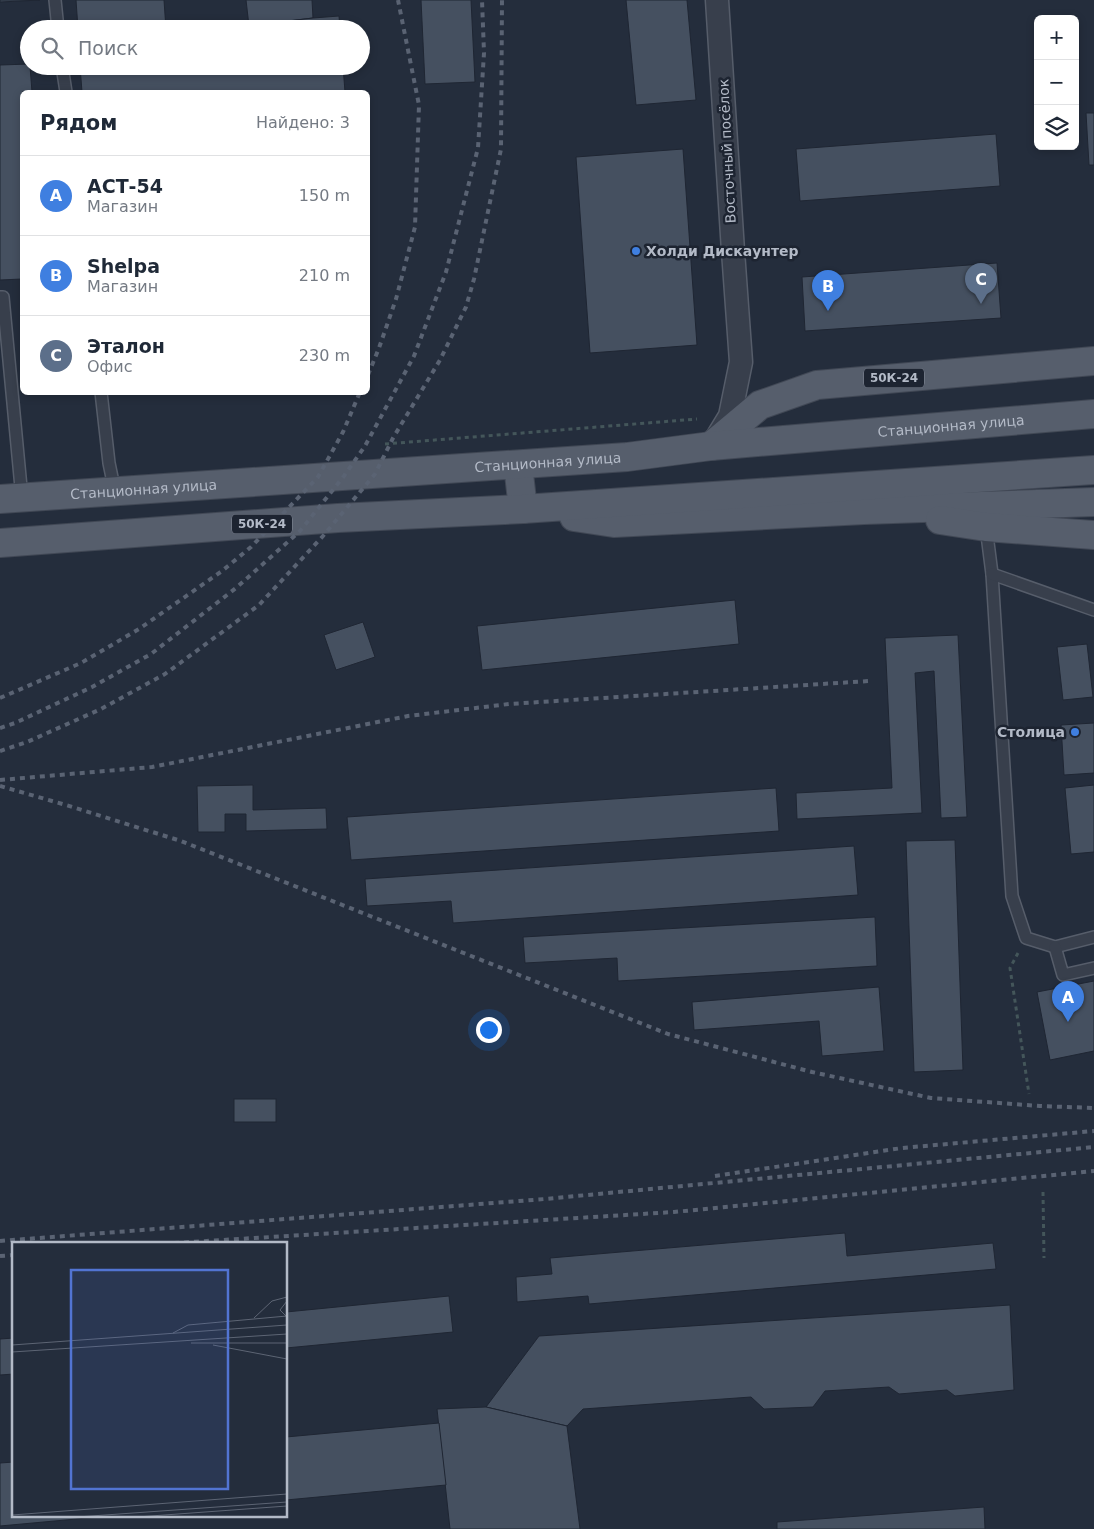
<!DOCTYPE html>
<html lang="ru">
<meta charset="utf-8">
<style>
body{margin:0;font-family:"DejaVu Sans",sans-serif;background:#f6f6f7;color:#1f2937}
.controls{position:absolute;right:15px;top:15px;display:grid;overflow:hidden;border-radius:8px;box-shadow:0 2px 8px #0003}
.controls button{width:45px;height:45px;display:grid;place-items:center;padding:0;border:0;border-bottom:1px solid #e0e1e3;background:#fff;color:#1f2937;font:25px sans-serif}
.you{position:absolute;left:488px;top:1029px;width:18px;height:18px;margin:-12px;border:4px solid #fff;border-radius:50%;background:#1a73e8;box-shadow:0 0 0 8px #1a73e833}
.badge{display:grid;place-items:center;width:32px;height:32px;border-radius:50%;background:#50658c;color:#fff;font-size:16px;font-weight:700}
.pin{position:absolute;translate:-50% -41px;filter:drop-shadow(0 1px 2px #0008)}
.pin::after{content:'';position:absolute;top:26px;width:18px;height:15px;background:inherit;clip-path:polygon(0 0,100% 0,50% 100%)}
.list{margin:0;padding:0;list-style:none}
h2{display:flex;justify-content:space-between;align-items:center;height:65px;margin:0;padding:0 20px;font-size:21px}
h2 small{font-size:16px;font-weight:400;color:#747a83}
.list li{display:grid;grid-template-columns:32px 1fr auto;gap:15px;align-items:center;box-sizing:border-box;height:80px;padding:0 20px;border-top:1px solid #e0e1e3}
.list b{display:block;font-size:19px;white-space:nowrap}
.list p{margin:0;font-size:16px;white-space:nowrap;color:#747a83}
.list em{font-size:16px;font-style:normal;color:#747a83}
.icon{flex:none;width:28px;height:28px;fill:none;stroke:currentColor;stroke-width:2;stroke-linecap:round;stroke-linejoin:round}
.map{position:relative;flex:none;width:1094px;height:1529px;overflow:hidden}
.search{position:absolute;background:#fff;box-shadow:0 2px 8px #0003;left:20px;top:20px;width:350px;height:55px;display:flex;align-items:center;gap:12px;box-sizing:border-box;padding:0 18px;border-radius:28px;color:#747a83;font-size:19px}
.panel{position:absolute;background:#fff;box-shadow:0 2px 8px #0003;left:20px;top:90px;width:350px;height:305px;border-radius:8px}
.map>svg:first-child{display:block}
</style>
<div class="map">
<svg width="1094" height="1529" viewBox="0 0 1094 1529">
<rect width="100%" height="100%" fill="#242d3c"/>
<g fill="#455060" stroke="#1f2633">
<path d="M0,0H40L0,2Z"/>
<path d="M76,0H164L166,29H78Z"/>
<path d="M246,0H312L313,18L249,26Z"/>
<path d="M421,0H471L475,82L425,84Z"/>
<path d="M626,0H687L696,100L636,105Z"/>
<path d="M339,16L340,29H220L313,18Z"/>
<path d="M29,64V66H30L32,92H22V279L0,280V65Z"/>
<path d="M80,66H343L345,92H82Z"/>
<path d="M1086,113H1094V165H1089Z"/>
<path d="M996,134L1000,186L800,201L796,149Z"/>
<path d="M683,149L697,345L590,353L576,157Z"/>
<path d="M997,263L1001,318L805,331L802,277Z"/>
<path d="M735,600L739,644L482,670L477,626Z"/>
<path d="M363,622L375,657L336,670L324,635Z"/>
<path d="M958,635L967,817L941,818L934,671L915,673L922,813L797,819L796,793L892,788L885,638Z"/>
<path d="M1087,644L1093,697L1063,700L1057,647Z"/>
<path d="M1094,723V773L1064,775L1061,725Z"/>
<path d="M253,785V810L326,808L327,829L246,831V814H225V832H198L197,786Z"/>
<path d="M1094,785V852L1071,854L1065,788Z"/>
<path d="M776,788L779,831L351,860L347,817Z"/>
<path d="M955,840L963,1070L914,1072L906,841Z"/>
<path d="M854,846L858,895L453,923L451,901L367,906L365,879Z"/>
<path d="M875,917L877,966L618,981L617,958L525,963L523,937Z"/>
<path d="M1094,981V1051L1050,1060L1037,992Z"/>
<path d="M879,987L884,1051L822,1056L819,1021L694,1030L692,1002Z"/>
<rect x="234" y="1099" width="42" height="23"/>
<path d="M845,1233L847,1256L993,1243L996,1269L589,1304L588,1296L517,1302L516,1277L552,1274L550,1258Z"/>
<path d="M449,1296L453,1332L286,1348V1312Z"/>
<path d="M1010,1305L1014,1390L955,1396L947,1390L899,1394L889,1387L825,1391L813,1407L764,1409L751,1397L583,1409L567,1426L486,1407L539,1336Z"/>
<path d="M14,1338V1374L0,1375V1339Z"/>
<path d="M486,1407L567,1426L580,1529H450L437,1409Z"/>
<path d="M439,1423L446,1485L286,1500V1437Z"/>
<path d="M14,1462V1515H120L0,1526V1463Z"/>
<path d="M984,1507L985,1529H777V1522Z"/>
</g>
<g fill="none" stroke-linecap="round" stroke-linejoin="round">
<g stroke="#565d6a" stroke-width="14">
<g id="service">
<path d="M55,0L58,29"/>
<path d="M62,66L66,92"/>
<path d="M0,297H3L22,498"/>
<path d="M101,392L109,463L115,492"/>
<path d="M986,527L992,574L1012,896L1026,938L1055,947L1094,937"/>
<path d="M992,574L1094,610"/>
<path d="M1055,947L1063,975L1094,968"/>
</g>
</g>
<g stroke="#565d6a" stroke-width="25">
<path id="minor" d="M716,439L730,416L741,362L733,251L717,0"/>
</g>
<g stroke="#414855" stroke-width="30">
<g id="primary">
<path d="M711,446L760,405L817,385L1094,361"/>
<path d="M518,465L523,509"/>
<path id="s1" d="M0,499L627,457L711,446L1094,414"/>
<path d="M574,517L614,523L864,510L1094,502"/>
<path d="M940,520L986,527L1094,535"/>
<path d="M0,543L338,518L523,509L1094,470"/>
</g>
</g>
<g stroke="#44565a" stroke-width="3" stroke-dasharray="4 4" stroke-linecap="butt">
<path d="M385,444L697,419"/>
<path d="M1018,953L1010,968L1029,1094"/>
<path d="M1043,1192L1044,1258"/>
</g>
<use href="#service" stroke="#383f4c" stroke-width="11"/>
<use href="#minor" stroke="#383f4c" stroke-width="22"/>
<use href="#primary" stroke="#565e6c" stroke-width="28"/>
<g stroke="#5a6373" stroke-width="4" stroke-dasharray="5 5" stroke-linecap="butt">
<path d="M368,375L379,348L396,299L415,227L419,105L398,0"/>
<path d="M0,698L81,663L139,629L222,571L251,547L318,477L343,432L360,392"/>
<path d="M0,728L15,723L92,687L151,654L236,588L300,531L344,476L365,446L414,356L446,272L478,148L484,53L482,0"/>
<path d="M0,751L27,742L101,709L165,674L259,605L323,536L375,474L393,438L440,360L466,307L474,279L501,149L502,0"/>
<path d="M0,780L152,767L408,716L509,704L869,681"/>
<path d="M0,786L66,805L181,841L668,1034L812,1072L931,1098L1040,1106L1094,1108"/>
<path d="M715,1176L902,1148L1094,1131"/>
<path d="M0,1241L545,1199L1094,1147"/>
<path d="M174,1243L674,1212L1094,1171"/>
<path d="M0,1256L14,1255"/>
</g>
</g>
<g fill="#3f7fe0" stroke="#1d2431" stroke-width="2">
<circle cx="636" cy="251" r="5"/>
<circle cx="1075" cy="732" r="5"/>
</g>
<g text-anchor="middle" stroke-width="5" stroke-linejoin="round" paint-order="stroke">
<g fill="#1d2431" stroke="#868d9a" stroke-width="1">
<rect x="864" y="368.5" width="60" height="19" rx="4"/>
<rect x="232" y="514.5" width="60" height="19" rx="4"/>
</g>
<g font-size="12" font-weight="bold" fill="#b3bac7">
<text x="894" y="382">50К-24</text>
<text x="262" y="528">50К-24</text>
</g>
<g font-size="14" fill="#b3bac7" stroke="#1d2431">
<text transform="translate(727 151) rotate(-93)" y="5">Восточный посёлок</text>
<text dy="5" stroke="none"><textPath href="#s1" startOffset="954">Станционная улица</textPath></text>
<text dy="5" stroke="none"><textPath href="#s1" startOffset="549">Станционная улица</textPath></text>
<text dy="5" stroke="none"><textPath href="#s1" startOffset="144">Станционная улица</textPath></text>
</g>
<g font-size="14" font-weight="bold" fill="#b3bac7" stroke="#1d2431" text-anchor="start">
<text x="646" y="256">Холди Дискаунтер</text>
<text x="1065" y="737" text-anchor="end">Столица</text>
</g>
</g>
<g transform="translate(12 1242)">
<rect width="275" height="275" fill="#242d3c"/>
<path fill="none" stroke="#5d6574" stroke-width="1" d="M275,75L268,68L275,59M242,76L260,59L275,55M161,91L176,83L275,74M179,101H275M0,103L275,83M201,103L275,117M0,110L275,92M0,273L275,252M65,275L275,260M125,275L275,264"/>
<path fill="#5274d2" fill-opacity="0.15" stroke="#5274d2" stroke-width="2.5" d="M59,28H216V247H59Z"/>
<rect width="275" height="275" fill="none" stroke="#b3bac7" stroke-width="2.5"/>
</g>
</svg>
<div class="controls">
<button>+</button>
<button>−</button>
<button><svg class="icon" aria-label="layers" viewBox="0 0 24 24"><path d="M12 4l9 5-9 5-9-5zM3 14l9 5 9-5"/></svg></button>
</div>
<div class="you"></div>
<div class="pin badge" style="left:1068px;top:1022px;background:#3f7fe0">A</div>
<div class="pin badge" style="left:828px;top:311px;background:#3f7fe0">B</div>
<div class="pin badge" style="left:981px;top:304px;background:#5c6f8a">C</div>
<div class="search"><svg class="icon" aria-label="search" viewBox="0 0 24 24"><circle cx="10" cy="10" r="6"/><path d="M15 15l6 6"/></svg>Поиск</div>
<section class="panel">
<h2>Рядом<small>Найдено: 3</small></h2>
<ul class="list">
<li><span class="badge" style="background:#3f7fe0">A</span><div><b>АСТ-54</b><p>Магазин</p></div><em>150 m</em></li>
<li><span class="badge" style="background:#3f7fe0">B</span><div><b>Shelpa</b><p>Магазин</p></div><em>210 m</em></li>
<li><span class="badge" style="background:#5c6f8a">C</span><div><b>Эталон</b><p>Офис</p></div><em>230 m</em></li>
</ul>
</section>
</div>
